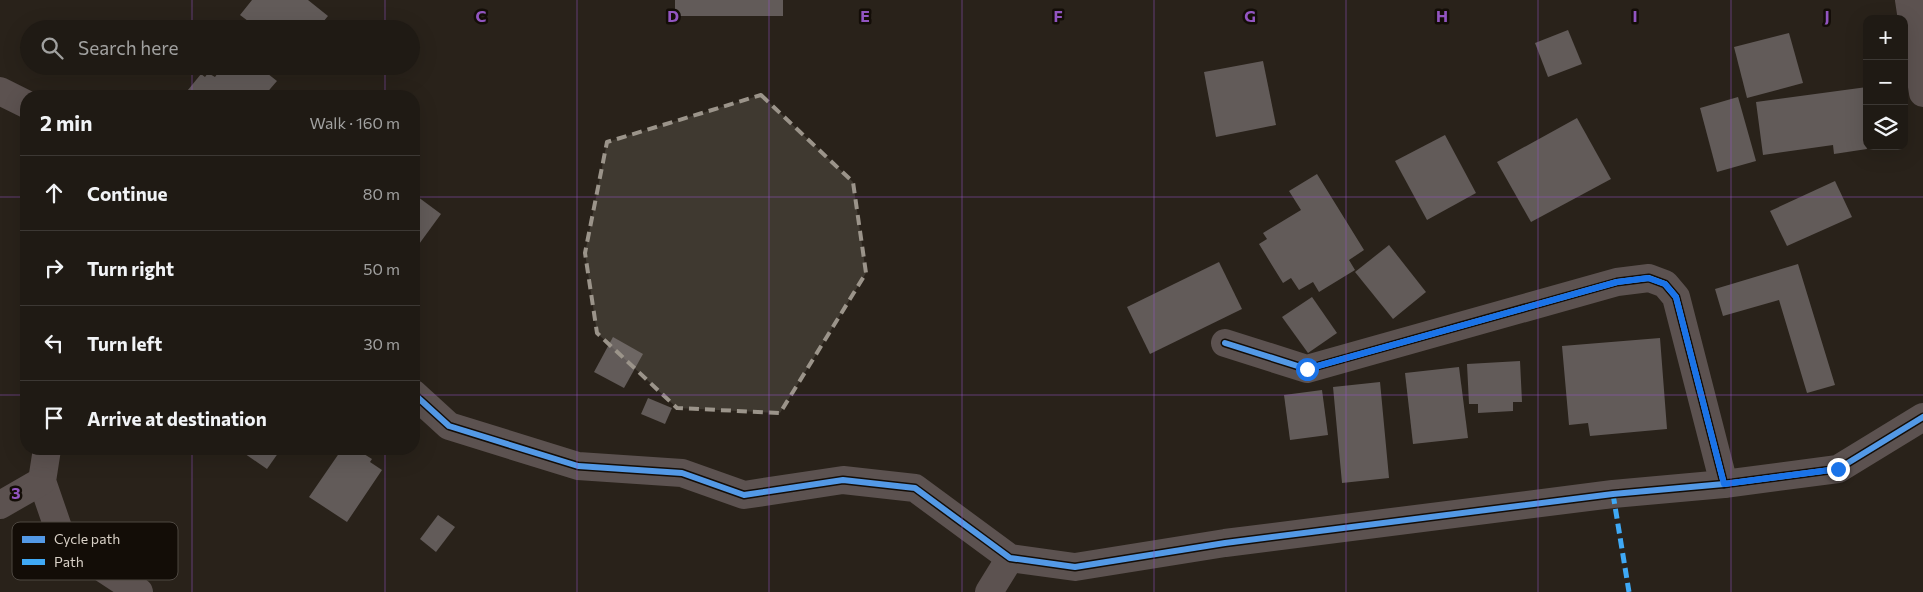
<!DOCTYPE html>
<meta charset="utf-8">
<style>
body{margin:0;font-family:Commissioner,sans-serif;background:#27231d;color:#f1f3f6}
.controls{position:absolute;right:15px;top:15px;display:grid;overflow:hidden;border-radius:10px;box-shadow:0 5px 20px #0002}
.controls button{width:45px;height:45px;display:grid;place-items:center;padding:0;border:0;border-bottom:1px solid #3c3834;background:#1f1a14;color:#f1f3f6;font:25px sans-serif}
.stop{position:absolute;width:15px;height:15px;margin:-11px;border:4px solid #1a73e8;border-radius:50%;background:#fff}
.stop.end{background:#1a73e8;border-color:#fff;box-shadow:0 1px 5px #0008}
.list{margin:0;padding:0;list-style:none}
h2{display:flex;justify-content:space-between;align-items:center;height:65px;margin:0;padding:0 20px;font-size:21px}
h2 small{font-size:16px;font-weight:400;color:#a1a1a0}
.list li{display:grid;grid-template-columns:32px 1fr auto;gap:15px;align-items:center;box-sizing:border-box;height:75px;padding:0 20px;border-top:1px solid #3c3834}
.list b{display:block;font-size:19px;white-space:nowrap}
.list em{font-size:16px;font-style:normal;color:#a1a1a0}
.icon{flex:none;width:28px;height:28px;fill:none;stroke:currentColor;stroke-width:2;stroke-linecap:round;stroke-linejoin:round}
.map{position:relative;flex:none;width:1923px;height:592px;overflow:hidden}
.search{position:absolute;background:#1f1a14;box-shadow:0 5px 20px #0002;left:20px;top:20px;width:400px;height:55px;display:flex;align-items:center;gap:12px;box-sizing:border-box;padding:0 18px;border-radius:28px;color:#a1a1a0;font-size:19px}
.panel{position:absolute;background:#1f1a14;box-shadow:0 5px 20px #0002;left:20px;top:90px;width:400px;height:365px;border-radius:20px}
.map>svg:first-child{display:block}
</style>
<div class="map">
<svg width="1923" height="592" viewBox="0 0 1923 592">
<rect width="100%" height="100%" fill="#29221a"/>
<g fill="#625b59">
<path d="M252,0H308L328,16L318,28L319,29H242L248,21L240,15Z"/>
<rect x="675" y="0" width="108" height="16"/>
<path d="M1568,30L1582,64L1548,77L1535,43Z"/>
<path d="M1789,33L1803,83L1747,98L1734,47Z"/>
<path d="M1263,61L1276,125L1216,137L1204,72Z"/>
<path d="M223,66H258L277,81L264,96H183L201,74L205,77L208,73L215,77Z"/>
<path d="M1867,87V141H1865L1867,149L1834,154L1833,145L1763,155L1756,102Z"/>
<path d="M1738,97L1756,161L1717,172L1700,108Z"/>
<path d="M1577,118L1611,179L1531,222L1497,162Z"/>
<path d="M1445,135L1476,193L1427,220L1395,161Z"/>
<path d="M1317,174L1364,250L1349,260L1355,270L1319,292L1313,282L1299,290L1291,278L1283,283L1259,244L1267,239L1263,233L1301,210L1289,191Z"/>
<path d="M1835,181L1852,217L1787,246L1770,211Z"/>
<path d="M414,194L441,214L414,251Z"/>
<path d="M1389,245L1426,292L1393,319L1355,272Z"/>
<path d="M1219,262L1242,309L1150,354L1127,307Z"/>
<path d="M1798,264L1835,385L1807,393L1779,300L1723,316L1715,289Z"/>
<path d="M1312,297L1337,333L1308,353L1282,317Z"/>
<path d="M613,337L643,354L624,388L594,372Z"/>
<path d="M1660,338L1667,429L1590,436L1588,423L1569,425L1562,346Z"/>
<path d="M1520,361L1522,402H1513V411L1478,413V404H1469L1467,364Z"/>
<path d="M1459,367L1468,438L1413,444L1405,373Z"/>
<path d="M1380,382L1389,478L1342,483L1333,387Z"/>
<path d="M1322,390L1328,435L1290,440L1284,395Z"/>
<path d="M648,398L672,408L665,424L641,414Z"/>
<path d="M238,449H281L267,469Z"/>
<path d="M342,449H356L372,459L370,462L382,470L347,522L309,497Z"/>
<path d="M438,515L455,527L436,552L420,539Z"/>
</g>
<g fill="none" stroke-linecap="round" stroke-linejoin="round">
<g stroke="#5c5250" stroke-width="28">
<path d="M1909,0L1923,93"/>
<path d="M0,91L26,104"/>
<path d="M1225,343L1307,369L1617,282L1649,278L1665,284L1676,297L1724,484"/>
<path d="M414,394L449,426L578,466L682,473L744,495L843,480L915,488L1010,558L1075,567L1225,543L1613,494L1724,484L1838,469L1923,417"/>
<path d="M47,449L42,481L63,542L139,592"/>
<path d="M0,505L42,481"/>
<path d="M989,592L1010,558"/>
</g>
<path stroke="#3fa9f5" stroke-width="5" stroke-dasharray="10 5" stroke-linecap="butt" d="M1613,494L1629,592"/>
<g stroke="#130d07" stroke-width="9">
<g id="cycleway">
<path d="M1225,343L1307,369L1617,282L1649,278L1665,284L1676,297L1724,484"/>
<path d="M414,394L449,426L578,466L682,473L744,495L843,480L915,488L1010,558L1075,567L1225,543L1613,494L1724,484L1838,469L1923,417"/>
</g>
</g>
<use href="#cycleway" stroke="#5399e6" stroke-width="6"/>
</g>
<g fill="none" stroke-linecap="round" stroke-linejoin="round">
<path stroke="#1a73e8" stroke-width="6" d="M1307,369L1617,282L1648,278L1665,284L1676,297L1724,484L1838,469"/>
</g>
<path fill="#9b948a" fill-opacity="0.2" stroke="#9b948a" stroke-width="4" stroke-dasharray="10 6" stroke-linejoin="round" d="M761,95L853,182L866,273L780,413L677,408L597,333L585,253L607,142Z"/>
<path fill="none" stroke="#9255c1" stroke-width="1" stroke-opacity="0.55" d="M192,0V29M385,0V29M577,0V592M769,0V592M962,0V592M1154,0V592M1346,0V592M1538,0V592M1731,0V592M192,66V96M385,66V96M0,197H26M414,197H1923M0,395H26M414,395H1923M192,449V592M385,449V592"/>
<rect x="12" y="522" width="166" height="58" rx="8" fill="#130d07" stroke="#4e4841" stroke-width="1"/>
<rect x="22" y="536" width="23" height="7" fill="#5399e6"/>
<rect x="22" y="559" width="23" height="6" fill="#3fa9f5"/>
<g font-size="14" fill="#d9d1c7">
<text x="54" y="544">Cycle path</text>
<text x="54" y="567">Path</text>
</g>
<g font-size="16" text-anchor="middle" font-weight="bold" fill="#9255c1" stroke="#130d07" stroke-width="5" stroke-linejoin="round" paint-order="stroke">
<text x="481" y="22">C</text>
<text x="673" y="22">D</text>
<text x="865" y="22">E</text>
<text x="1058" y="22">F</text>
<text x="1250" y="22">G</text>
<text x="1442" y="22">H</text>
<text x="1635" y="22">I</text>
<text x="1827" y="22">J</text>
<text x="16" y="499">3</text>
</g>
</svg>
<div class="controls">
<button>+</button>
<button>−</button>
<button><svg class="icon" aria-label="layers" viewBox="0 0 24 24"><path d="M12 4l9 5-9 5-9-5zM3 14l9 5 9-5"/></svg></button>
</div>
<div class="stop" style="left:1307px;top:369px"></div>
<div class="stop end" style="left:1838px;top:469px"></div>
<div class="search"><svg class="icon" aria-label="search" viewBox="0 0 24 24"><circle cx="10" cy="10" r="6"/><path d="M15 15l6 6"/></svg>Search here</div>
<section class="panel">
<h2>2 min<small>Walk · 160 m</small></h2>
<ul class="list">
<li><svg class="icon" aria-label="ahead" viewBox="0 0 24 24"><path d="M12 20V5M6 11l6-6 6 6"/></svg><div><b>Continue</b></div><em>80 m</em></li>
<li><svg class="icon" aria-label="right" viewBox="0 0 24 24"><path d="M7 20v-9h11M14 6l5 5-5 5"/></svg><div><b>Turn right</b></div><em>50 m</em></li>
<li><svg class="icon" aria-label="left" viewBox="0 0 24 24"><path d="M17 20v-9H6M10 6l-5 5 5 5"/></svg><div><b>Turn left</b></div><em>30 m</em></li>
<li><svg class="icon" aria-label="arrive" viewBox="0 0 24 24"><path d="M6 21V4h12l-3 4 3 4H6"/></svg><div><b>Arrive at destination</b></div></li>
</ul>
</section>
</div>
